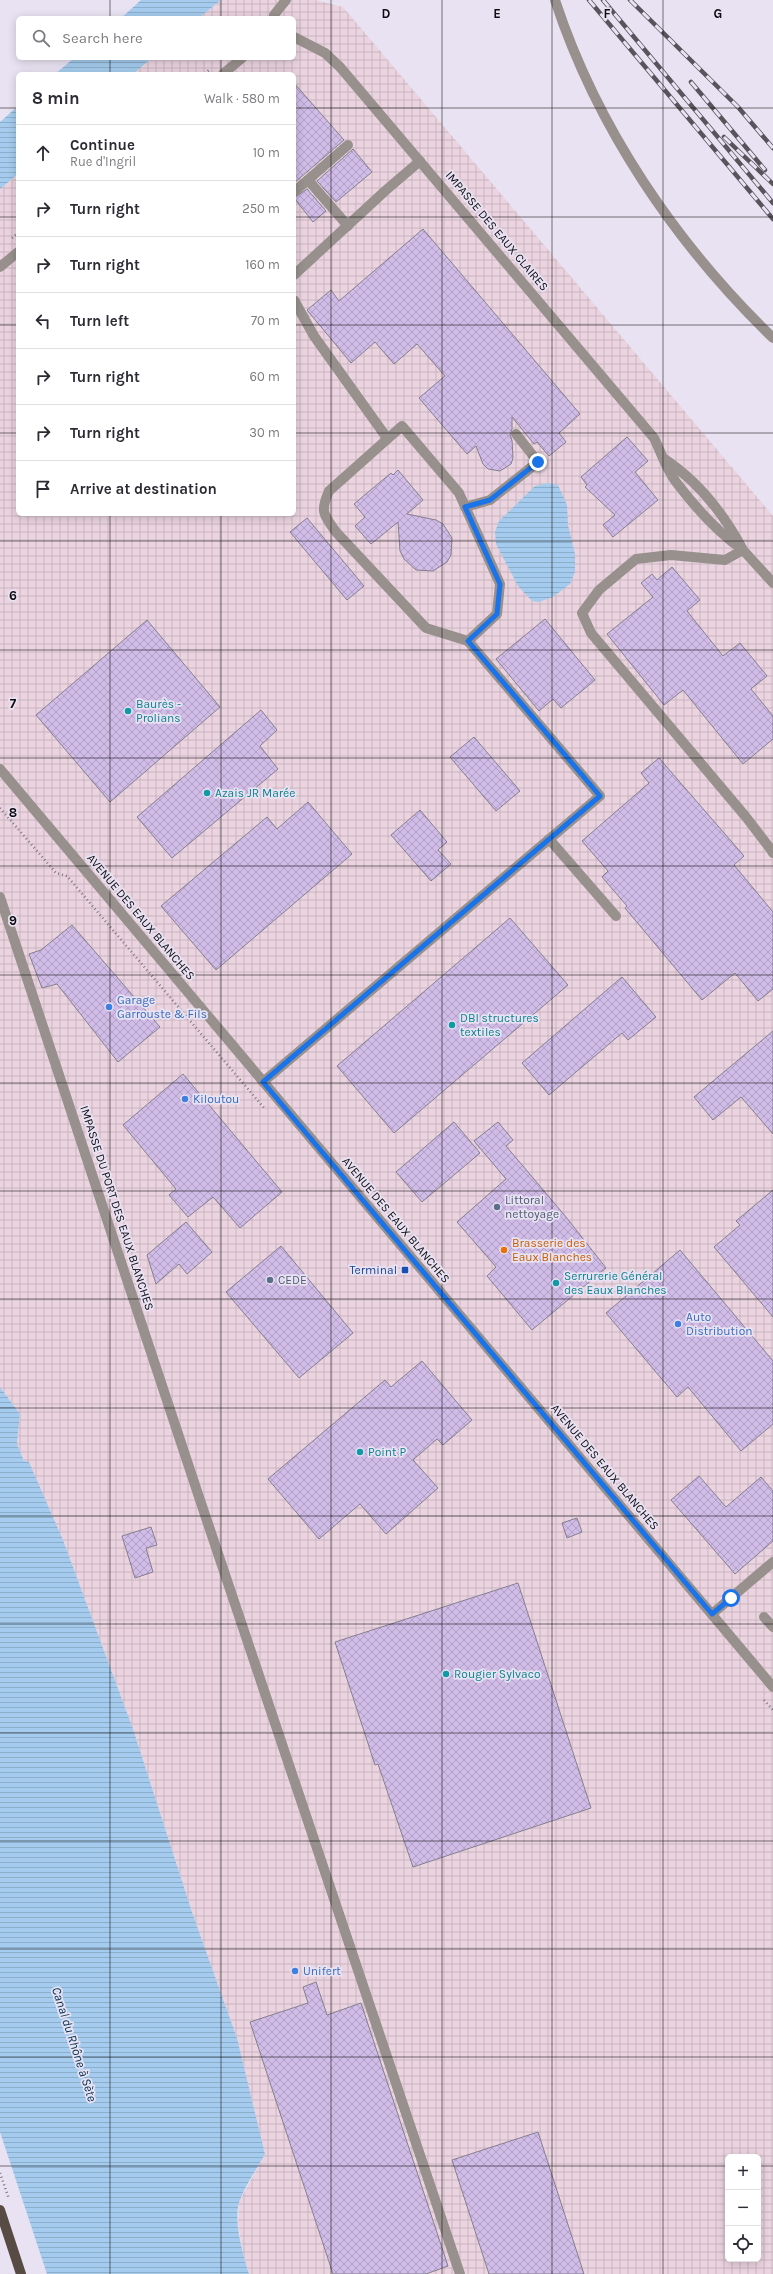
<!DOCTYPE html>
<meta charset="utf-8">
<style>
body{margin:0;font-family:Karla,sans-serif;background:#f2f2f3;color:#2b2b33}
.controls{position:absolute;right:12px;bottom:12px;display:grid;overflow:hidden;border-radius:6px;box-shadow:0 2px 10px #0003}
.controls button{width:36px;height:36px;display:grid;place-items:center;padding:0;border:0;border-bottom:1px solid #e1e1e2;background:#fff;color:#2b2b33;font:20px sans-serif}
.stop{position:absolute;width:12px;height:12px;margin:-9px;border:3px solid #1a73e8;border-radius:50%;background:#fff}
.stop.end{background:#1a73e8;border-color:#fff;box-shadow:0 1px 4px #0008}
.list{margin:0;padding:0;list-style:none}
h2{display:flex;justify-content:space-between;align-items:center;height:52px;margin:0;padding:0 16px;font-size:17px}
h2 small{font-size:13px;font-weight:400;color:#7c7c81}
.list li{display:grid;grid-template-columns:26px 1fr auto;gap:12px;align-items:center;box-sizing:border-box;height:56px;padding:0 16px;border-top:1px solid #e1e1e2}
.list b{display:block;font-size:15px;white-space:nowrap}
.list p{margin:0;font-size:13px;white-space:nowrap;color:#7c7c81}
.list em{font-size:13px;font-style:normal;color:#7c7c81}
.icon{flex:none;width:22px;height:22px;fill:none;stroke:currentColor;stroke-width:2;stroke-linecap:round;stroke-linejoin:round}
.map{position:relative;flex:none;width:773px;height:2274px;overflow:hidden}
.search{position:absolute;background:#fff;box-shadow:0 2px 10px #0003;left:16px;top:16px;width:280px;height:44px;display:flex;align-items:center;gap:10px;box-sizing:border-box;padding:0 14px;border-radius:6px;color:#7c7c81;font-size:15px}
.panel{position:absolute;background:#fff;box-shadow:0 2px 10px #0003;left:16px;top:72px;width:280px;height:444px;border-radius:6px}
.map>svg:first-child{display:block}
</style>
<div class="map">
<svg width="773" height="2274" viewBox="0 0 773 2274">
<defs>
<pattern id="industrial-grid" width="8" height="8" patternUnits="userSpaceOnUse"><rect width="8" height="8" fill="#ebd4e0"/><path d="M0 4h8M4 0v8" fill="none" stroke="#c8b5bf"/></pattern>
<pattern id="water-rules" width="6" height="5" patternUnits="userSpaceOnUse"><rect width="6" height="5" fill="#a5ccee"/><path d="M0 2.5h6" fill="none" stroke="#8daecb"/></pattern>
<pattern id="building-cross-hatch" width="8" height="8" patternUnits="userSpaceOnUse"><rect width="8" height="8" fill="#d0bce7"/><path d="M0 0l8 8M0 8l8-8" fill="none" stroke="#b1a0c5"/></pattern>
</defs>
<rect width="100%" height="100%" fill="#e9e2f2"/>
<path fill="url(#industrial-grid)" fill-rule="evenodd" d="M221,0H315L343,7L773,516V2274H249L243,2253L238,2224L239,2202L265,2154L237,2038L192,1912L133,1729L63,1540L29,1463L24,1461L17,1444L20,1414L0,1387V189L18,174V514H294V74H133L152,58H294V18H199ZM728,2157H758V2259H728Z"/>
<g fill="url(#water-rules)">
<path d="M141,0H221L199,18H121Z"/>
<path d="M74,58H152L133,74H55Z"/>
<path d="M18,106V174L0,189V122Z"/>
<path d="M548,483L558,485L567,505L568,525L575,554V572L570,584L553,597L539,602L532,601L518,586L496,544L495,532L499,521L535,486Z"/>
<path d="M0,1387L20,1414L17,1444L24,1461L29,1462L63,1540L133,1729L192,1912L237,2038L265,2154C257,2169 246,2184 240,2200C232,2219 244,2256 249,2274H47L0,2132Z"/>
</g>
<g fill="url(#building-cross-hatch)" stroke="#857f8e">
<path d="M294,83L344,140L294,183Z"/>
<path d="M353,149L372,172L336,202L317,181Z"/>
<path d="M307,189L326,211L313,222L294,198Z"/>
<path d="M423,229L580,414L559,433L566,442L549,456L537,442L534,444L512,417V429L510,435L512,440L513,458L511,464L500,471L488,469L483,464L476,446L467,454L419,398L445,376L417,344L394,364L375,342L351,363L307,310L331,290L339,301Z"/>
<path d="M627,437L648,461L635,472L658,500L613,537L603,525L615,515L585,487L587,485L581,477Z"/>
<path d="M398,470L423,500L407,514L436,520L443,524L452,538L451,555L447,562L433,571L416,570L404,559L400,551L398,522L371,544L355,526L365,517L354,504L391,473L393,475Z"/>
<path d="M307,518L364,586L347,600L290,532Z"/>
<path d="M672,567L700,600L687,611L723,656L740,643L767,676L751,689L773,716V739L743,764L683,690L664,705L607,634L653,597L641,583L652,574L657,580Z"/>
<path d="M545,619L595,680L561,708L553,699L539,711L496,659Z"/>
<path d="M147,620L220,707L110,802L36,715Z"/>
<path d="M261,710L277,730L260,746L278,769L172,858L137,817Z"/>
<path d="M474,737L520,791L496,811L450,757Z"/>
<path d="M659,758L744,856L734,865L773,912V989L758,1001L735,973L702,1000L625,908L627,906L602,877L608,871L582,841L649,783L641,773Z"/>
<path d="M308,802L352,854L216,970L161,906L267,817L277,829Z"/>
<path d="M420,810L447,842L438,850L451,864L431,881L391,835Z"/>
<path d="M510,918L568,985L394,1133L337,1066Z"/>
<path d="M72,925L160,1027L118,1062L57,984L42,988L29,954L41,950Z"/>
<path d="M622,977L656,1017L628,1040L622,1033L549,1095L522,1063Z"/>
<path d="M773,1031V1134L741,1097L713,1120L694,1097Z"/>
<path d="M183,1074L282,1192L240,1228L213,1197L188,1217L169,1195L176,1189L123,1125Z"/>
<path d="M454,1122L480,1153L422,1202L396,1172Z"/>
<path d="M498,1122L513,1140L506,1146L566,1217L606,1268L532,1330L487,1276L496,1267L457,1222L506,1179L474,1141Z"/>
<path d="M773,1190V1317L714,1247L740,1225L736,1221Z"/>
<path d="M186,1222L212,1252L187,1274L179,1264L156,1284L147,1255Z"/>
<path d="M281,1246L353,1333L299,1378L226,1292Z"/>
<path d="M680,1250L773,1361V1424L741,1451L688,1387L677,1397L606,1313Z"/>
<path d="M422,1361L472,1420L443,1445L437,1439L413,1460L438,1488L386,1534L360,1504L319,1539L268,1479L385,1380L391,1387Z"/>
<path d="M699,1476L726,1507L761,1477L773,1491V1541L735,1574L671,1500Z"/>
<path d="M577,1518L582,1532L567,1538L562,1523Z"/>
<path d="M151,1527L157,1545L146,1548L153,1572L135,1578L122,1536Z"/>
<path d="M518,1583L591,1808L413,1867L378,1764L375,1765L335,1642Z"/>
<path d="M316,1982L327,2015L361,2003L448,2266L426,2274H333L250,2022L308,2003L303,1987Z"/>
<path d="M538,2132L584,2274H489L452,2160Z"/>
</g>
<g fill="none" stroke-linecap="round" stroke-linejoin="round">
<g stroke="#7b7781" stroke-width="2.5" stroke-dasharray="1 3" stroke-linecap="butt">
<path d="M205,74L209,70"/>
<path d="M12,238L18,233"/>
<path d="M0,808L56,873L67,876L265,1109"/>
<path d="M764,1700L773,1710"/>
<path d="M0,2173L9,2199"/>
</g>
<g stroke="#97908c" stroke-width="10">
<path d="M294,37L325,53L340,67L654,438C661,452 666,469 676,482C695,507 717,532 743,550C724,514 698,481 663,458"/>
<path d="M223,74L242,58"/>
<path d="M308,180L348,226"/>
<path d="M294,192L348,145"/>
<path d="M0,267L18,252"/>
<path d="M294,275L385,191L420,161"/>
<path d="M294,300L314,336L387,438"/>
<path d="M402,426L459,493L500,584L497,614L468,641L426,628L336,532C323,514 320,511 329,491Z"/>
<path d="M465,507L490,500L538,462L516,434"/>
<path d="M549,839L616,916"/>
<path d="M772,851L746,817L591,633L582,613L599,590L636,559L671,555L725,560L743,550L773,583"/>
<path d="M0,897L198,1494L460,2274"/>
<path d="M263,1082L600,796L468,641"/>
<path d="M764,1617L773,1627"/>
</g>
<g stroke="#97908c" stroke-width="10">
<path d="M555,0C597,128 676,244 773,338"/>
<path d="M274,18V15L286,0"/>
<path d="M0,769L773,1687"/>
<path d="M772,851L773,853"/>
<path d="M712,1614L773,1562"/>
</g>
<path stroke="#574b44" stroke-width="10" d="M0,2210L21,2274"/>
<g stroke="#57545c" stroke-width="4.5">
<g id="rail">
<path d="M589,0L773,219"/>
<path d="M603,0L773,203"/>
<path d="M630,0L738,107L773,148"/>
<path d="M691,82L765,170"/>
<path d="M724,137L773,184"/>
</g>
</g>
<use href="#rail" stroke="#e9e2f2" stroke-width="3" stroke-dasharray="9" stroke-linecap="butt"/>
</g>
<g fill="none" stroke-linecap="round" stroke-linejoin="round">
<path stroke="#1a73e8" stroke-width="5" d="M538,462L490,500L465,507L500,584L497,614L468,641L600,796L263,1082L712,1614L731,1598"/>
</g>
<path fill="none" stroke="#0e0c11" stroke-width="1" stroke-opacity="0.55" d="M110,0V18M221,0V18M331,0V2274M442,0V2274M552,0V2274M663,0V2274M110,58V74M221,58V74M0,108H18M294,108H773M0,217H18M294,217H773M0,325H18M294,325H773M0,433H18M294,433H773M110,514V2274M221,514V2274M0,541H773M0,650H773M0,758H773M0,866H773M0,975H773M0,1083H773M0,1191H773M0,1299H773M0,1408H773M0,1516H773M0,1624H773M0,1733H773M0,1841H773M0,1949H773M0,2057H773M0,2166H728M758,2166H773"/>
<g fill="#0f9aa8" stroke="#e9e2f2" stroke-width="1.5">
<circle cx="128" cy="711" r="4"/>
<circle cx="207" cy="793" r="4"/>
<circle cx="452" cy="1025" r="4"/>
<circle cx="556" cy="1283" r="4"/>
<circle cx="360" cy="1452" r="4"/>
<circle cx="446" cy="1674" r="4"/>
</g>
<g fill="#3f7fe0" stroke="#e9e2f2" stroke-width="1.5">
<circle cx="109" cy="1007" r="4"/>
<circle cx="185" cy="1099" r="4"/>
<circle cx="678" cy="1324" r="4"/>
<circle cx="295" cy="1971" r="4"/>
</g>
<g fill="#5c6f8a" stroke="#e9e2f2" stroke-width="1.5">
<circle cx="497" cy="1207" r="4"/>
<circle cx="270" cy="1280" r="4"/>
</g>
<circle fill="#e8710a" stroke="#e9e2f2" stroke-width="1.5" cx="504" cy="1250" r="4"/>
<rect fill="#1a4fb4" stroke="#e9e2f2" stroke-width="1.5" x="401" y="1266" width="8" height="8" rx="2"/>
<g text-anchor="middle" stroke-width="3.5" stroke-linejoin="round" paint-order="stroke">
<g font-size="12" fill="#0e0c11" stroke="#e9e2f2">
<text transform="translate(497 231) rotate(50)" y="4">IMPASSE DES EAUX CLAIRES</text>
<text transform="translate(141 917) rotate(50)" y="4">AVENUE DES EAUX BLANCHES</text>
<text transform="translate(117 1208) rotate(72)" y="4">IMPASSE DU PORT DES EAUX BLANCHES</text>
<text transform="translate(396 1220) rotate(50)" y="4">AVENUE DES EAUX BLANCHES</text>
<text transform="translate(605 1467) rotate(50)" y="4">AVENUE DES EAUX BLANCHES</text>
</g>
<g font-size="12" fill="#0d838f" stroke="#e9e2f2" text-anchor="start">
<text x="136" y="708">Baurès -<tspan x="136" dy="14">Prolians</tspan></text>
<text x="215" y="797">Azais JR Marée</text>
<text x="460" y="1022">DBI structures<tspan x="460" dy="14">textiles</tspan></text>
<text x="564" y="1280">Serrurerie Général<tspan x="564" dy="14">des Eaux Blanches</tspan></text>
<text x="368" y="1456">Point P</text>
<text x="454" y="1678">Rougier Sylvaco</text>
</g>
<g font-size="12" fill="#366cbe" stroke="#e9e2f2" text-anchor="start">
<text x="117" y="1004">Garage<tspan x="117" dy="14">Garrouste &amp; Fils</tspan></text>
<text x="193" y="1103">Kiloutou</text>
<text x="686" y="1321">Auto<tspan x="686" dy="14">Distribution</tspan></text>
<text x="303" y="1975">Unifert</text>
</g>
<g font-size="12" fill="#4e5e75" stroke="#e9e2f2" text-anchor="start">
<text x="505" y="1204">Littoral<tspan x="505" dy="14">nettoyage</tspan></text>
<text x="278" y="1284">CEDE</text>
</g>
<g font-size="12" fill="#c56008" stroke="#e9e2f2" text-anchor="start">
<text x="512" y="1247">Brasserie des<tspan x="512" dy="14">Eaux Blanches</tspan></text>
</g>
<g font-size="12" fill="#164399" stroke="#e9e2f2" text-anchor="end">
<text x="397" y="1274">Terminal</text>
</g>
<g font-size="13" font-style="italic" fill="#023353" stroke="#e9e2f2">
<text transform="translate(75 2044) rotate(72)" y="5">Canal du Rhône à Sète</text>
</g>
</g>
<g font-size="13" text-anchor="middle" font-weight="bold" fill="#0e0c11" stroke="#e9e2f2" stroke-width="3.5" stroke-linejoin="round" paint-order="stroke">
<text x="386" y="18">D</text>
<text x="497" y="18">E</text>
<text x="607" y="18">F</text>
<text x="718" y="18">G</text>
<text x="13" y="600">6</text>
<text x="13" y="708">7</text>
<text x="13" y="817">8</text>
<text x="13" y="925">9</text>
</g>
</svg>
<div class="controls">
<button>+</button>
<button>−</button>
<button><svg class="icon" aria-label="locate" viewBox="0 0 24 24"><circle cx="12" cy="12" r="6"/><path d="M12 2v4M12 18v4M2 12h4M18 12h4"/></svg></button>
</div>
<div class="stop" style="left:731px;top:1598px"></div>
<div class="stop end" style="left:538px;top:462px"></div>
<div class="search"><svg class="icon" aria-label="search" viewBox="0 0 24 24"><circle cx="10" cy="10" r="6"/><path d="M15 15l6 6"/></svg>Search here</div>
<section class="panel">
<h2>8 min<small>Walk · 580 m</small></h2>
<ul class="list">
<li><svg class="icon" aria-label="ahead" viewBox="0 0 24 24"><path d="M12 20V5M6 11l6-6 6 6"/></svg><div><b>Continue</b><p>Rue d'Ingril</p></div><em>10 m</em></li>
<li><svg class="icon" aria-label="right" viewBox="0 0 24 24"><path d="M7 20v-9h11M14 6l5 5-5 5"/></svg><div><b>Turn right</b></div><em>250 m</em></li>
<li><svg class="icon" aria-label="right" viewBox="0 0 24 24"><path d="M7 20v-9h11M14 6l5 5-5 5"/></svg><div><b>Turn right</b></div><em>160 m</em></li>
<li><svg class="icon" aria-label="left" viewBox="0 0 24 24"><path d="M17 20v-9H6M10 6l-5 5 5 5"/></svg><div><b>Turn left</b></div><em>70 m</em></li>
<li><svg class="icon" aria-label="right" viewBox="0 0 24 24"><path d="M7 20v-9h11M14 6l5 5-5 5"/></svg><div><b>Turn right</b></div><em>60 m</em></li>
<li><svg class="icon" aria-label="right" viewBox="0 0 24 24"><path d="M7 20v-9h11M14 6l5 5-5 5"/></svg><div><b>Turn right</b></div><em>30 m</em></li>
<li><svg class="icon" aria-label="arrive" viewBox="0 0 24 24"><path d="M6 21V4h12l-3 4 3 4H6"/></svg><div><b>Arrive at destination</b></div></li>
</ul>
</section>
</div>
